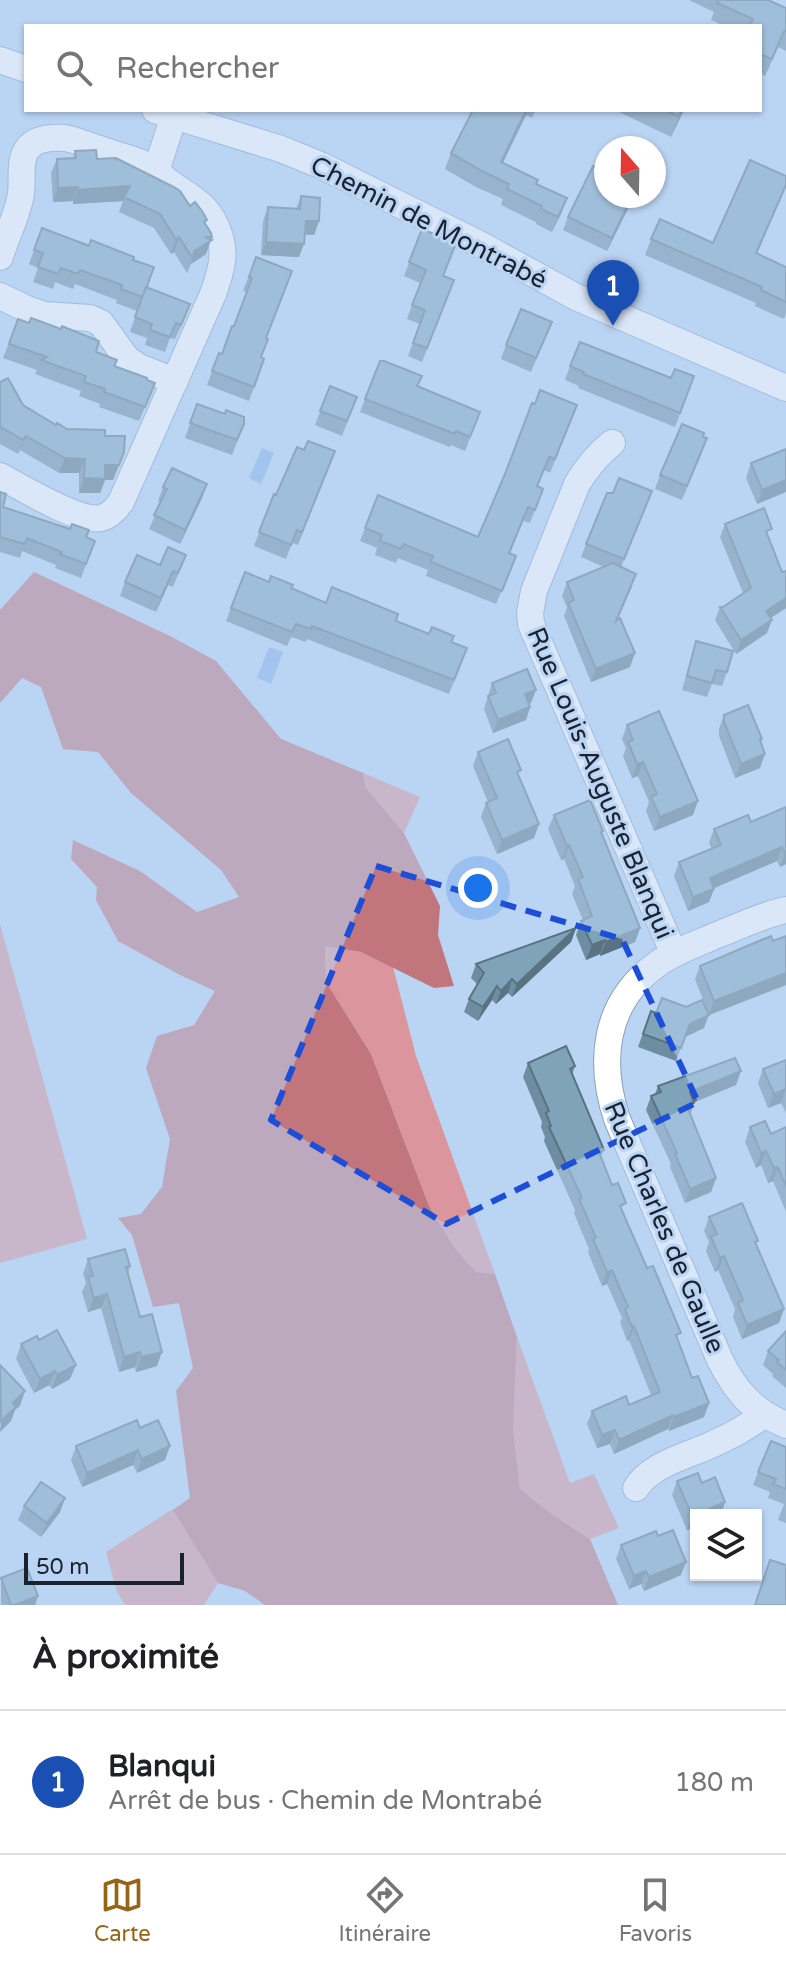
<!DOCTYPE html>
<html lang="fr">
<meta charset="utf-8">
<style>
body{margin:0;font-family:"Varela Round",sans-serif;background:#f6f6f6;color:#202124}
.controls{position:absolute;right:24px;bottom:24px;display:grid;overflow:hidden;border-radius:0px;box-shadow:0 2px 6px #0004}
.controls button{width:72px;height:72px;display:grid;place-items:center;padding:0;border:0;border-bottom:2px solid #e0e0e0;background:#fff;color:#202124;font:40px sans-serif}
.compass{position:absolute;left:594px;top:136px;width:72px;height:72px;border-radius:50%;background:#fff;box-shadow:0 2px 6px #0004;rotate:340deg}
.scale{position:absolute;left:24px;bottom:20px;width:160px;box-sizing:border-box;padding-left:8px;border:4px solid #19222e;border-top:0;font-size:22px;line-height:28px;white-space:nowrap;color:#19222e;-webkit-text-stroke:6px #bad4f3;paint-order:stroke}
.you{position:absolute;left:478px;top:888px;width:28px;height:28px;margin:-20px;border:6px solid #fff;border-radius:50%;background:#1a73e8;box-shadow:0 0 0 12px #1a73e833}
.badge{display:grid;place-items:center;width:52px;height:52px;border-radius:50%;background:#956515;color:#fff;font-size:26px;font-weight:700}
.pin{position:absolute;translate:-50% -66px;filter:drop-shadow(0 2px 4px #0008)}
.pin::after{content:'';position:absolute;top:42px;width:28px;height:24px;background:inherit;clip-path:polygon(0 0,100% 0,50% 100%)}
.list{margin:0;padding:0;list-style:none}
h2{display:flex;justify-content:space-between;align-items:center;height:104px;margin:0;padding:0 32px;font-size:34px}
h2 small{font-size:26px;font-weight:400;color:#757577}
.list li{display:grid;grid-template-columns:52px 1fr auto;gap:24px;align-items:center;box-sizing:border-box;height:144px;padding:0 32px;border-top:2px solid #e0e0e0}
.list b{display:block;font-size:30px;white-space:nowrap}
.list p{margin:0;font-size:26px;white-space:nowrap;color:#757577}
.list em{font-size:26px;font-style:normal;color:#757577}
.icon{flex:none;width:44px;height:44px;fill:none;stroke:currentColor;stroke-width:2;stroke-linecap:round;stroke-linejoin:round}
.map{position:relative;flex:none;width:786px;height:1605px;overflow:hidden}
.search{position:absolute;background:#fff;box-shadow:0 2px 6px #0004;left:24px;right:24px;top:24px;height:88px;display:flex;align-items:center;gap:20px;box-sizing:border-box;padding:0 28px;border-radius:0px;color:#757577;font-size:30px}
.sheet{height:248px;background:#fff}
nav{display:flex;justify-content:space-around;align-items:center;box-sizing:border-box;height:112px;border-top:2px solid #e0e0e0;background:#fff;font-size:22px;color:#757577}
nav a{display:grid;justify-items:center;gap:4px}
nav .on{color:#956515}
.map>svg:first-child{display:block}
</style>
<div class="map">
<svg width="786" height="1605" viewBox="0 0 786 1605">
<rect width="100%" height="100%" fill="#bad4f3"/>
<g fill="#da969c">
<path d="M363,773L420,797L404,833L366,788Z"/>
<path d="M0,924L87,1239L0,1263Z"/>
<path d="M325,946L361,952L393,967L416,1056L495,1274L476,1272L454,1247L429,1206L371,1054L326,982Z"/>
<path d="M517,1337L570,1483L594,1474L619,1528L590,1539L550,1514L520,1489L513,1429Z"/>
<path d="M173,1509L218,1583L204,1605H125L117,1592L106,1552Z"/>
</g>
<path fill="#c1757d" d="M34,572L170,636L216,661L281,739L363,773L366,788L404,833L440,906L438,935L454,986L434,988L361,952L325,946L326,982L371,1054L429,1206L454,1247L476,1272L495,1274L517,1337L513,1429L520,1489L551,1514L590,1539L618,1605H265L245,1591L218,1583L173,1510L190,1498L176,1391L193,1368L179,1303L153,1307L132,1235L118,1218L141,1214L162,1187L170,1139L146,1068L157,1036L194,1025L215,991L180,975L118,941L96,900L97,887L71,859L73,840L140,871L197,912L239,897L221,870L131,793L98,752L63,749L41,687L22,678L0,703V610Z"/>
<g fill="#86b4ec">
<path d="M262,448L274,453L261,484L249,478Z"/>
<path d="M269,647L283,652L271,684L257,678Z"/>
</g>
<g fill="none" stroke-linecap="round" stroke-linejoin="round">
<g stroke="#88a0be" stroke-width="28">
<g id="minor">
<path d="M0,60L26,69"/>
<path d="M155,110L281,149L320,165L481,245L576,297L786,388"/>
<path d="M156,171L174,116"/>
<path d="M0,257C6,236 18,215 21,193C23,178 18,157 30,146C38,138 54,137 65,138C77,140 88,146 100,149C118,156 141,160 157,171C160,173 162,177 166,180C184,194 204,201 215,224C228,250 222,269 213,294L121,502C116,509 110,516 101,518C79,523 21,487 0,476"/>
<path d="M0,296L27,309L44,315L90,318L101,323L127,359L139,367L175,381"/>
<path d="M612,443C597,455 587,467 577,484L534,591L530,613L531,624L674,954"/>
<path d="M786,910C762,915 740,926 717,935C697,944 674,951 656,965C604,1003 598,1061 617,1119L720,1360C736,1392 753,1411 786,1425"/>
<path d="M636,1488C652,1463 688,1456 713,1444C731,1436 748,1427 763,1415"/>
</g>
</g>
<use href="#minor" stroke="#fff" stroke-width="26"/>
</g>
<g fill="#6d8da0">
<path d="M689,0H768L786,8V51L778,47L765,76L760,73V26H725L711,20L714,12Z"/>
<path d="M473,110H535L532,118L526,115L503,163L536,185L567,198L552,232L536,224V222L501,205L503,199L476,187L445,169L451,153Z"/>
<path d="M615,110H684L671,137Z"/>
<path d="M75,151L97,159L190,206L205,224L212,237L206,254L191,264L187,273L174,252L171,254L154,228L119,212L123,201L73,204V201L53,202L51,173L57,159L73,158Z"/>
<path d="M783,193L757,254L786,267V313L784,319L755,306L756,303L645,255L651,239L713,243Z"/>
<path d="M301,196L319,221L314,235L305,234L299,257L261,255L263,221L268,207L296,209Z"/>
<path d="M606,196H633L607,251L563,230L568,217Z"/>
<path d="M42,228L133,260L146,287L185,318L175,339L170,338L165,352L145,345L147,338L130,332L139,306L137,311L116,303L117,300L75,284L73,289L55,282L53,289L33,282L38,268L29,264Z"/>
<path d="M422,229L443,276L454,280L422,362L408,356L420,324L407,319L420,283L404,276Z"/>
<path d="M256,257L266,339L261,358L264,359L249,401L207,385L219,353L222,354L234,326L247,292L243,291Z"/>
<path d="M18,319L96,352L114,366L155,383L139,421L99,407L100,404L79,396L81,391L35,374L37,370L3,358Z"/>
<path d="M546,336L531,372L501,359L506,345Z"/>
<path d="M380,361L418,387L480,412L465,451L451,445L450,447L360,412Z"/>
<path d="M570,366L671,378L694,376L675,427L578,388L579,386L565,380Z"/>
<path d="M0,382L23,405L56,425L67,429L105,436L124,452L113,480H105L100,493H79V473H59L20,450L18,454L0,444Z"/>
<path d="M330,386L357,397L342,436L315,425Z"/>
<path d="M197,404L244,424L232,455L185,438Z"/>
<path d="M535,404L577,405L550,473L544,470L537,487L543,489L530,523L523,521L510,553L516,556L496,604L426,576L428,570L398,558L396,563L375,555L377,548L360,541L378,495L478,537Z"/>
<path d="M703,437L702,452L682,500L655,489L660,475Z"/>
<path d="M786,449L757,504L746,478L751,463Z"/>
<path d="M330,465L298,545L292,543L286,559L254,546L274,494L276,495Z"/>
<path d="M163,487L202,498L180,544L149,529L161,502L158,501Z"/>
<path d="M0,492L3,507L95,541L81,578L55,568L56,565L22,551L20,558L0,552Z"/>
<path d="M647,505L621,567L632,587L617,620L630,667L591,682L564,616L567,607L562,596L567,582L604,567L581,557L586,544Z"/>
<path d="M725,524L769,538L782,572L786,571V608L771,618L767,633L736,654L715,620L720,607H723L743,593L720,537Z"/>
<path d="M186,555L173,587L168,585L156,612L120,596L125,582L160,565Z"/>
<path d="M245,572L269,582L291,588L326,603L396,621L467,648L449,694L307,639L306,642L291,637L287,646L226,621Z"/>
<path d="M696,641L727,672L722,686L712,684L707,697L682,690Z"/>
<path d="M492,683L531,703L529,704L530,707L526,720L493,733L484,709Z"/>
<path d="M724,715L760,742V768L735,778L719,736V729Z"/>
<path d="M627,725L693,815L654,831L646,811L649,802L638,776L632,778L623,756L626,748L622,739Z"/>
<path d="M478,752L519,776L534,838L497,854L481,817L486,803L488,802L473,766Z"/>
<path d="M786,807V864L780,867L777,861L714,888L709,902L688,911L674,876L679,862L712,849L709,843L714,829L751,822Z"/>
<path d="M554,815L603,831L602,834L640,928L635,942L600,956V954L586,960L576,935L581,921L583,920L572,894L575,886L564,859L561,860L548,829Z"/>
<path d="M576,928L571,942L512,997L508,993L496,1004L492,1000L478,1021L464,1012L469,999L478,985L471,978L476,964Z"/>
<path d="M786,936V985L709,1015L695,979L700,966L773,941Z"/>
<path d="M651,1011L656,1013L704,1028L685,1037L676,1061L638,1047Z"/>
<path d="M786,1060V1113L781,1103L768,1108L758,1083L763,1069Z"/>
<path d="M528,1063L575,1066L572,1075L604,1150L601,1157L623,1213L678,1341L692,1378L709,1403L704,1417L669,1431L668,1429L614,1454L610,1444L597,1448L587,1424L592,1411L629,1405L651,1395L629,1340L627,1341L620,1322L622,1318L607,1284L602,1286L597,1274L588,1252L589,1249L574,1213L575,1210L544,1141L545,1137L541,1127L542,1122L523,1077Z"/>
<path d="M736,1085L694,1102L690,1115L716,1178L711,1192L685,1203L670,1167L671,1164L646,1110L651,1096L655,1094L658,1086Z"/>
<path d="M750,1127L771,1134L786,1127V1212L773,1181L768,1183L761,1165L756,1168L745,1142Z"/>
<path d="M709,1217L757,1245L779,1323L742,1339L733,1317L735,1309L718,1270L715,1272L706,1251L709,1242L704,1231Z"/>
<path d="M88,1259L130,1266L128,1274L140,1317L157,1366L136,1372L135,1367L119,1372L101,1308L88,1312L82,1292L86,1283L83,1274Z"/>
<path d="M786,1331V1388L772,1376L773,1374L763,1365L768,1351Z"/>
<path d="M21,1344L70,1379L52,1389L49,1385L34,1393L16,1359Z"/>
<path d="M140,1428L165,1460L137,1473L133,1465L82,1487L71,1460L76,1446Z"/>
<path d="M771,1441L786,1447V1523L778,1520L784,1504L768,1498L770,1492L753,1485Z"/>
<path d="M677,1481L702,1483L696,1515V1526L687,1530L672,1495Z"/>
<path d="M65,1498L60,1512L41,1537L18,1520L24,1506Z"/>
<path d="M658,1536L681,1575L644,1591L641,1584L629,1589L616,1559L621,1545Z"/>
<path d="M1,1578L38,1596L35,1605H1Z"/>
</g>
<g fill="#597382">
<path d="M784,31L778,47L765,76L772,59Z"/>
<path d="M526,110H528L526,115L495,178L501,162Z"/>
<path d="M682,110H684L671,137L679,117Z"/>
<path d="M786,185L783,193L750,269L756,253Z"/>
<path d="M130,186L123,201L73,204L78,190Z"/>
<path d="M78,187L73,201L53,202L58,188Z"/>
<path d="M632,196V201L607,251L612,238Z"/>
<path d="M567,198L561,214L552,232L558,217Z"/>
<path d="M306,221H319L314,235L301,234Z"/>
<path d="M179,237L174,252L171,254L176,239Z"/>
<path d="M205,237H212L206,254L191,264L194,251Z"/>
<path d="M266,242L304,244L299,257L261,255Z"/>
<path d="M124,452L113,480H105L100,493H79L84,478Z"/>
<path d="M65,458L85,459L79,473H59Z"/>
<path d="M786,480V492L757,504L762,490Z"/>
<path d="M207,484L202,498L180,544L185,530Z"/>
<path d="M173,571L168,585L156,612L161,598Z"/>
<path d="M786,598V608L761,624L766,611Z"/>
<path d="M772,620L767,633L736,654L741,640Z"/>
<path d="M635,653L630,667L591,682L596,669Z"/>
<path d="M536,690L531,703L521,707L525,694Z"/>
<path d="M530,707L526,720L493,733L498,720Z"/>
<path d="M765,754L760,768L735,778L741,764Z"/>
<path d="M643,762L638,776L632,778L637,764Z"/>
<path d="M698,801L693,815L654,831L660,817Z"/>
<path d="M539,824L534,838L497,854L502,840Z"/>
<path d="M569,845L564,859L561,860L567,846Z"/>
<path d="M782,847L777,861L705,892L710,878Z"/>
<path d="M786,852V864L780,867L785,853Z"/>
<path d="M714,889L709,902L688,911L693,897Z"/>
<path d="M576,928L571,942L512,997L517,984Z"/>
<path d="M640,928L635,942L600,956L606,942Z"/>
<path d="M605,940L600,954L586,960L592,945Z"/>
<path d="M786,973V985L709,1015L714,1001Z"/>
<path d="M512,979L508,993L496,1004L501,991Z"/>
<path d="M497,986L492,1000L478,1021L483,1007Z"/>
<path d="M709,1015L704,1028L685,1037L690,1024Z"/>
<path d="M741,1071L736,1085L685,1106L690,1092Z"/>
<path d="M786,1089L781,1103L768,1108L774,1094Z"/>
<path d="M694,1103L689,1117L687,1106Z"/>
<path d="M766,1151L761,1165L756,1168L761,1153Z"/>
<path d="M778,1167L773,1181L768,1183L774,1168Z"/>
<path d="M716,1178L711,1192L685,1203L690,1189Z"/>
<path d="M724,1256L718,1270L715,1272L720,1258Z"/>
<path d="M612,1270L607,1284L602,1286L607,1272Z"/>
<path d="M107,1294L101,1308L88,1312L94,1298Z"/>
<path d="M784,1309L779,1323L742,1339L747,1325Z"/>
<path d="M634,1326L629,1340L627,1341L632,1327Z"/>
<path d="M140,1352L135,1367L119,1372L124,1357Z"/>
<path d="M162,1352L157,1366L136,1372L142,1357Z"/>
<path d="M76,1365L70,1379L52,1389L57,1375Z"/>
<path d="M55,1371L49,1385L34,1393L40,1379Z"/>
<path d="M25,1391L20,1406L15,1410L11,1421L0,1432L1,1421L13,1403Z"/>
<path d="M709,1403L704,1417L669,1431L674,1417Z"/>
<path d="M673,1415L668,1429L614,1454L619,1440Z"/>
<path d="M615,1430L610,1444L597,1448L602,1435Z"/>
<path d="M170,1446L165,1460L137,1473L142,1459Z"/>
<path d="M138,1450L133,1465L82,1487L87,1473Z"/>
<path d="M65,1498L60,1512L41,1537L47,1523Z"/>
<path d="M725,1502L721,1515H696V1526L687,1530L692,1516Z"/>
<path d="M686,1562L681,1575L644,1591L649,1577Z"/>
<path d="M646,1571L641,1584L629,1589L634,1576Z"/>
<path d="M38,1596L35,1605H15Z"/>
</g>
<g fill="#7fa4ba" stroke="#597382" stroke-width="2">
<path d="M719,0H768L786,8V31H784L772,59L760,54V26H750L753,19L717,3Z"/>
<path d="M473,110H526L501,162L538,180L536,184L567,198L558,217L541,209L542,206L507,189L509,184L482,171L451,153Z"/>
<path d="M665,110H682L679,117Z"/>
<path d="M96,150L97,159L116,158L174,187L180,191L190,206L195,202L202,211L207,220L204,222L211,233L212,237H205L212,240L194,251L193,259L179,237L176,239L160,214L124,197L130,186L78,190V187L58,188L57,159L76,158L75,151Z"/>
<path d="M750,160L786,176V185L756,253L786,267V302L761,290L762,287L651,239L660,219L713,243Z"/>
<path d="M593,166L606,173V196H632L612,238L568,217Z"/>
<path d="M301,196L320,198L319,221H306L304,244L266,242L268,207L300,209Z"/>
<path d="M42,228L89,246L91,240L134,257L133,260L154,267L143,297L121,289L122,285L80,270L78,274L61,268L58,274L38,267L43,253L34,250Z"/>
<path d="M422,229L456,243L443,276L454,280L427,348L413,343L425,310L412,305L426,270L409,262Z"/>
<path d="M256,257L292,271L266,338L268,339L261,357L264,359L254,387L212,371L219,353L222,354L232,326H234L252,278L249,277Z"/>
<path d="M146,287L190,304L181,325L176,323L170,337L150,330L152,324L135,317Z"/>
<path d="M521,309L552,322L536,358L506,345Z"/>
<path d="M31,318L61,329L62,326L99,341L96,352L117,360L114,366L147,378V380L155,383L145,407L104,392L105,389L84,382L86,376L41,360L47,357L9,344L18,319L29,323Z"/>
<path d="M580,342L671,378L675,369L694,376L680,413L583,374L584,372L570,366Z"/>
<path d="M380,361H384L422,376L417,386L480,412L470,437L456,431L455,434L365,399Z"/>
<path d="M8,378L23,405L56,425L57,423L67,429L105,430V436H125L124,452L119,465H105V479L84,478L85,459L65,458L26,436L23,440L1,427L0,424V382Z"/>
<path d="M330,386L357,397L347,421L320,411Z"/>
<path d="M540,390L577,405L555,459L549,457L537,486L543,489L535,510L528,507L509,553L516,556L502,591L431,562L433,556L403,544L401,549L380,541L382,535L365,528L378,495L478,537L505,474L532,403L535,404Z"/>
<path d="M197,404L225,414L226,410L244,417V424L237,440L190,423Z"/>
<path d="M682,424L704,433L703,437L707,438L687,486L660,475Z"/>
<path d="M308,441L335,451L302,532L297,530L291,545L259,532L274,494L276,495L297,447L304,450Z"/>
<path d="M786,449V480L762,490L751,463Z"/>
<path d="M172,468L207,484L185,530L154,515L167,489L163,487Z"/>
<path d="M619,478L652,491L624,559L586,544L607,493H613Z"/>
<path d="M0,492L6,494L3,507L70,529L72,524L89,530L86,537L95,541L86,564L60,554L62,552L27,538L25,544L0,537Z"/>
<path d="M764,508L772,529L766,531L782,572L786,571V598L766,611L772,620L741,640L720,607H723L751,588L725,524Z"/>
<path d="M168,547L186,555L178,573L173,571L161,598L125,582L137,555L160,565Z"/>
<path d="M613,563L636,574L616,621L620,618L635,653L596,669L568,603L574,600L567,582Z"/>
<path d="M245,572L269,582L271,576L293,585L291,588L326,603L332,587L398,614L396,621L429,634L432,627L454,636L451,642L467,648L454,680L312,626L311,629L296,624L292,632L231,608Z"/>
<path d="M696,641L733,651L727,672L716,670L712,683L687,676Z"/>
<path d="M527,669L536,690L525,694L530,707L498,720L488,696L496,693L492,683Z"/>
<path d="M748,705L762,739L760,740L765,754L741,764L724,722V715Z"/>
<path d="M659,711L698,801L660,817L651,797L657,794L643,762L637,764L628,742L633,740L627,725Z"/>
<path d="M508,739L521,770L517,772L539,824L502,840L486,803L497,798L478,752Z"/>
<path d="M590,800L603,831L601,832L640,928L606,942L605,940L592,945L581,921L592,916L578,879L583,877L569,845L567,846L554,815Z"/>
<path d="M786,807V852L785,853L782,847L710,878L714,889L693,897L679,862L721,845L714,829L748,815L751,822Z"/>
<path d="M576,928L517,984L512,979L501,991L497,986L483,1007L469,999L484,973L476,964Z"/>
<path d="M771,936L773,941L786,936V973L714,1001L700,966Z"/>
<path d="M662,998L686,1007L702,1000L709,1015L690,1024L681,1048L643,1034L651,1011L656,1013Z"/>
<path d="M566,1046L575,1066L570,1069L604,1150L599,1152L612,1185L618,1183L626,1203L620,1206L647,1268L653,1266L681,1333L676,1335L692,1378L698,1376L709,1403L674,1417L673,1415L619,1440L615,1430L602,1435L592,1411L626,1396L629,1405L660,1392L634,1326L632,1327L625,1309L628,1307L612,1270L607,1272L602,1260L593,1239L596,1238L579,1199L582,1198L549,1127L551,1126L546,1113L549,1111L528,1063Z"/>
<path d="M735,1058L741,1071L690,1092L694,1103L687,1106L716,1178L690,1189L675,1154L677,1153L651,1096L661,1092L658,1086Z"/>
<path d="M786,1060V1089L774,1094L763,1069Z"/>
<path d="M765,1121L771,1134L786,1127V1186L778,1167L774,1168L766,1151L761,1153L750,1127Z"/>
<path d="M742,1203L758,1241L755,1242L784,1309L747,1325L738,1303L743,1300L724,1256L720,1258L711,1237L717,1234L709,1217Z"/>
<path d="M125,1249L130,1266L126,1267L140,1317L152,1314L162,1352L142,1357L140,1352L124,1357L107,1294L94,1298L88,1277L93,1276L88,1259Z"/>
<path d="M57,1330L76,1365L57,1375L55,1371L40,1379L21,1344L37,1336L39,1340Z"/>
<path d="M786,1331V1370L777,1362L779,1360L768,1351Z"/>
<path d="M0,1365L25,1391L13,1403L16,1407L1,1421Z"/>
<path d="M137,1420L140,1428L158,1420L170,1446L142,1459L138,1450L87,1473L76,1446Z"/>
<path d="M771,1441L786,1447V1489L773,1484L776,1479L758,1472Z"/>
<path d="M698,1473L702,1483L715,1477L725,1502L692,1516L677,1481Z"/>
<path d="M41,1482L65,1498L47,1523L24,1506Z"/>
<path d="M673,1530L686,1562L649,1577L646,1571L634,1576L621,1545L656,1531L658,1536Z"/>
<path d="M770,1560L786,1565V1605H755Z"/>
<path d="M27,1568L38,1596L15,1605H11L1,1578Z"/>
</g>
<path d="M0 0H786V1605H0ZM376,866L622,939L698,1102L446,1224L271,1120Z" fill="#bad4f3" fill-opacity=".55" fill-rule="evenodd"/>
<path fill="none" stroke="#1d4ed8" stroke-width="6" stroke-dasharray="16 10" stroke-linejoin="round" d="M376,866L622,939L698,1102L446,1224L271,1120Z"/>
<g text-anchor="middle" stroke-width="6" stroke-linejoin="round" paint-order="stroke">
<g font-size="26" fill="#19222e" stroke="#bad4f3">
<text transform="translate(429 222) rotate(27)" y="9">Chemin de Montrabé</text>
<text transform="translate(601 783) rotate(67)" y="9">Rue Louis-Auguste Blanqui</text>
<text transform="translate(665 1227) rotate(67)" y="9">Rue Charles de Gaulle</text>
</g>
</g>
</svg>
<div class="controls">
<button><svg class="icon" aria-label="layers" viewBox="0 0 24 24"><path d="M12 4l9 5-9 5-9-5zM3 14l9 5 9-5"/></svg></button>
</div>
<svg class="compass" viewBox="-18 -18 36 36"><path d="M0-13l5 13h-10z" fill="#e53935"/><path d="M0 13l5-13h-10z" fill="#757577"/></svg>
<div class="scale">50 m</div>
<div class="you"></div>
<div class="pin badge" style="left:613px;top:326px;background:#1a4fb4">1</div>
<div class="search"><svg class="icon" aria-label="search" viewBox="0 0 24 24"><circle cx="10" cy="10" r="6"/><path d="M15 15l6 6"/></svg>Rechercher</div>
</div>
<section class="sheet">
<h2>À proximité<small></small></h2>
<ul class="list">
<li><span class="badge" style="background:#1a4fb4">1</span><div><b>Blanqui</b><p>Arrêt de bus · Chemin de Montrabé</p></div><em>180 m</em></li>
</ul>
</section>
<nav>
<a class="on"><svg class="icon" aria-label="map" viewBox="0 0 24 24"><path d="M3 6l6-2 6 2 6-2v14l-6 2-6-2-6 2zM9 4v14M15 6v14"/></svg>Carte</a>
<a><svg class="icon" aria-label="directions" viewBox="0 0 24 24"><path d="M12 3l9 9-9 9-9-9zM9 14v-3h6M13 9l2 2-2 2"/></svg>Itinéraire</a>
<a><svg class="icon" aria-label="saved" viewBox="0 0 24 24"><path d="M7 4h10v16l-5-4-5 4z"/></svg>Favoris</a>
</nav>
